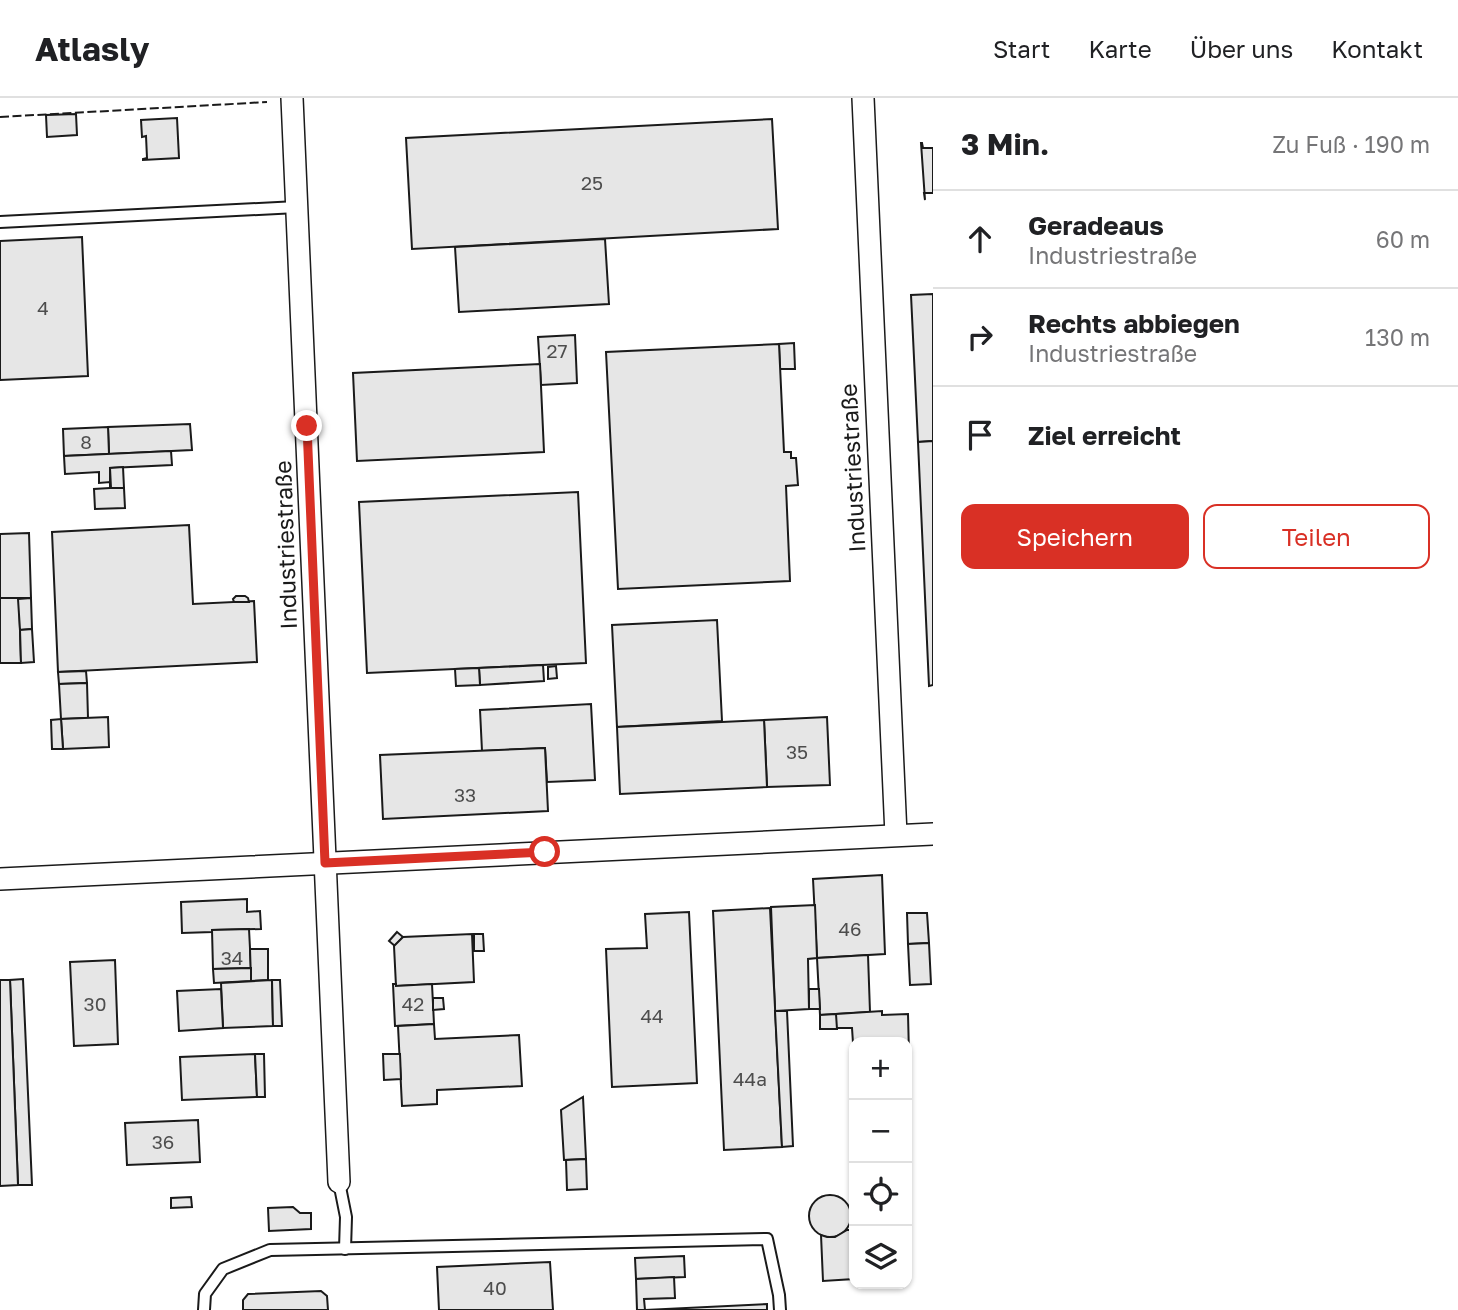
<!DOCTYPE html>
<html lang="de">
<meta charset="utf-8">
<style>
body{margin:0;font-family:"Golos Text",sans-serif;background:#f2f2f2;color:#202124}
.controls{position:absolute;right:21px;bottom:21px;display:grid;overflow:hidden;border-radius:14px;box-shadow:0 2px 5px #0004}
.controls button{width:63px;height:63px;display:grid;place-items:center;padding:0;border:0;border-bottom:2px solid #e0e0e0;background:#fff;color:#202124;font:35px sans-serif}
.stop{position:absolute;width:21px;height:21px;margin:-16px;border:5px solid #d93025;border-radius:50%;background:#fff}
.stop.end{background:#d93025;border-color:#fff;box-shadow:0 2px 7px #0008}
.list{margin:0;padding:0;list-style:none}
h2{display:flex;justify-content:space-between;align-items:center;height:91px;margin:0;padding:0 28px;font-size:30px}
h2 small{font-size:23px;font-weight:400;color:#757577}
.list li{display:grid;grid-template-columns:46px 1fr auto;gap:21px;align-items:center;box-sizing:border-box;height:98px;padding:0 28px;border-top:2px solid #e0e0e0}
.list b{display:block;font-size:26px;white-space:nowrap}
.list p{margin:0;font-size:23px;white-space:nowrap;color:#757577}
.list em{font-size:23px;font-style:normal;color:#757577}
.actions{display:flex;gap:14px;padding:21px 28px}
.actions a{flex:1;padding:16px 0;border:2px solid #d93025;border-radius:14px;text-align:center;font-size:24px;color:#d93025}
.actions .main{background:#d93025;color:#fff}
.icon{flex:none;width:38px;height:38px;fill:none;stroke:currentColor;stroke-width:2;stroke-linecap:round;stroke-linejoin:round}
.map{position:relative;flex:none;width:933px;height:1212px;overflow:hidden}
header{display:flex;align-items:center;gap:42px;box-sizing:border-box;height:98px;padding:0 35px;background:#fff;border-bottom:2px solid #e0e0e0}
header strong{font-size:33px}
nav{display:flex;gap:38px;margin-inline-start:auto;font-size:24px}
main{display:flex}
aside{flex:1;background:#fff}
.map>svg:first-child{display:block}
</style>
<header>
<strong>Atlasly</strong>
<nav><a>Start</a><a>Karte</a><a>Über uns</a><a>Kontakt</a></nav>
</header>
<main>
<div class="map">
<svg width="933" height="1212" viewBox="0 0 933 1212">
<rect width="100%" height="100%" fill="#fff"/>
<g fill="#e6e6e6" stroke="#1a1a1a" stroke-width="2">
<path d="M76,16L77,37L47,39L46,17Z"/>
<path d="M177,20L179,60L143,62V61L147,60L146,38L142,39L141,22Z"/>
<path d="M772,21L778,131L412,151L406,40Z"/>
<path d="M921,45H922L923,50H933V95H924L925,102Z"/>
<path d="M82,139L88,278L0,282V143Z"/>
<path d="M605,141L609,206L459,214L455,149Z"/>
<path d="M933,196V343L918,344L911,197Z"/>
<path d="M575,237L577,285L541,287L538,239Z"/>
<path d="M794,245L795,271H780L779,246Z"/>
<path d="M779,246L784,354H791V360H796L798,387L786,388L790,483L618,491L606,254Z"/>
<path d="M540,266L544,354L357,363L353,275Z"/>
<path d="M190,326L192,352L109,356L108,329Z"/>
<path d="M108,329L109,356L64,358L63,331Z"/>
<path d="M933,343V587L929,588L918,344Z"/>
<path d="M171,353L172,367L110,370V390V384L99,385V374L65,376L64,358Z"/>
<path d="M123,369L124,390H111L110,370Z"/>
<path d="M110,390H124L125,410L95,411L94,391Z"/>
<path d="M578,394L586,565L367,575L359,404Z"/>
<path d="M189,427L193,506L254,503L257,564L58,574L52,434Z"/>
<path d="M29,435L31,500H0V436Z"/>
<path d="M236,498H245L248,500L249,504H234L233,501Z"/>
<path d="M0,500H19L21,565H0Z"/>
<path d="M31,500L32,531L20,532L18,501Z"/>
<path d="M717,522L722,623L617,629L612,527Z"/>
<path d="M32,531L34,564L21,565L20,532Z"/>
<path d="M543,567L544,583L480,587L479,570Z"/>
<path d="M556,568L557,580L548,581V569Z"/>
<path d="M479,570L480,587L456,588L455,571Z"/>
<path d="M86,573L87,585L59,586L58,574Z"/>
<path d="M87,585L88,620L61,621L59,586Z"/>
<path d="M591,606L595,682L547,684L545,650L482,653L480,612Z"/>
<path d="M108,619L109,649L63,651L61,621Z"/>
<path d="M827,619L830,687L767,689L764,622Z"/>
<path d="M61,621L63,651H52L51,622Z"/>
<path d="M764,622L767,689L620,696L617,629Z"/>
<path d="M545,650L548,713L383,721L380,657Z"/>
<path d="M882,777L885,856L817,860L813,781Z"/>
<path d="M247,801V814L260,813L261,831L212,832V834L182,835L181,804Z"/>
<path d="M815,807L817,860L808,861L809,911L775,913L771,809Z"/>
<path d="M770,810L782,1049L724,1052L713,813Z"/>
<path d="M689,814L697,985L612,989L606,851L647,850L645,816Z"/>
<path d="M907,815H927L929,845L908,846Z"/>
<path d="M249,831L251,870L213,871L212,832Z"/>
<path d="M397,834L403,839L395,848L389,843Z"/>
<path d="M472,836L474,884L396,888L394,848L403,839Z"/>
<path d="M474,836H483L484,853H474Z"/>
<path d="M929,845L931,886L910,887L908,846Z"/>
<path d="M250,851H268V882L251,883Z"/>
<path d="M868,857L870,914L820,917L817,860Z"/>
<path d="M115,862L118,946L74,948L70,864Z"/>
<path d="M251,870V883L214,885L213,871Z"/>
<path d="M23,881L32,1087H18L10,882Z"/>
<path d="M0,882H10L18,1087L0,1088Z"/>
<path d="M272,882L273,928L223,930L221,885Z"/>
<path d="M272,882H280L282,928H273Z"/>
<path d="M393,886H396V888L432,886L434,926L395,928Z"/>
<path d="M221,891L223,930L179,933L177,893Z"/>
<path d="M809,891H819L820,911H809Z"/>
<path d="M433,900H443L444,911L433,912Z"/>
<path d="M775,913H787L793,1048L782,1049Z"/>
<path d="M882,913V917L908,916L909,956H907V944L853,945L852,930H836V916Z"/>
<path d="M836,916L837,931H820V917Z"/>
<path d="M434,926L435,941L519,937L522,988L437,992V1006L402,1008L398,928Z"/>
<path d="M255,956L257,999L182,1002L180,959Z"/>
<path d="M255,956H264L265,999H257Z"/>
<path d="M383,956H400L401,981L384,982Z"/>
<path d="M583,999L586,1061L564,1062L561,1012Z"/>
<path d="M198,1022L200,1064L127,1067L125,1025Z"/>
<path d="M586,1061L587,1091L567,1092L566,1062Z"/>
<circle cx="830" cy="1118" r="21"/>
<path d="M191,1099L192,1109L171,1110V1100Z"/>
<path d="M293,1109L300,1115H311V1131L269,1133L268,1110Z"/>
<path d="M847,1132H852L854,1181L823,1183L821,1137L827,1139H835Z"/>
<path d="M684,1158L685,1179L636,1181L635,1160Z"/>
<path d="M550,1164L553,1212H439L437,1169Z"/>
<path d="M674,1179L675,1200L644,1201L645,1212H637L636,1181Z"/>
<path d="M321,1193L327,1198L328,1212H243V1202L248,1196Z"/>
<path d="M767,1206V1212H636H645Z"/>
</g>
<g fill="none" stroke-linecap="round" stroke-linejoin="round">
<g stroke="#1a1a1a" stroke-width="14">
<g id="service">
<path d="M0,124L297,109"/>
<path d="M339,1084L346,1119L345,1151"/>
<path d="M204,1212L205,1196L223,1171L270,1152L767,1141L779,1197L780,1212"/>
</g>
</g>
<g stroke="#1a1a1a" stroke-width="24">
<g id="minor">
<path d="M292,0L339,1084"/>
<path d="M863,0L896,737"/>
<path d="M0,781L933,736"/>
</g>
</g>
<use href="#service" stroke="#fff" stroke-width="10"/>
<use href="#minor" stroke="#fff" stroke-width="21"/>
<path stroke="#1a1a1a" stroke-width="2" stroke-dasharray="9 3.5" stroke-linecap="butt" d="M0,19L267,4"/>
</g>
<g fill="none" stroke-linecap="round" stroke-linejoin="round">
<path stroke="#d93025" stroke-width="9" d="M307,328L325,765L545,754"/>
</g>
<g text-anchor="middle" stroke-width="5" stroke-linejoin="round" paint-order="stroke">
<g font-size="19" fill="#4d4d4d">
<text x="592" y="92">25</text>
<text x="43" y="217">4</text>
<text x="557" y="260">27</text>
<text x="86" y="351">8</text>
<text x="797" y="661">35</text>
<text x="465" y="704">33</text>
<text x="850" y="838">46</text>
<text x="232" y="867">34</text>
<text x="95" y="913">30</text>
<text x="413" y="913">42</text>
<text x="652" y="925">44</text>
<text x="750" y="988">44a</text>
<text x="163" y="1051">36</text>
<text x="495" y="1197">40</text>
</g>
<g font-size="23" fill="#1a1a1a" stroke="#fff">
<text transform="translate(853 370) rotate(-93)" y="8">Industriestraße</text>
<text transform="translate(286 447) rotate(-92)" y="8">Industriestraße</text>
</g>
</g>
</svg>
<div class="controls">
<button>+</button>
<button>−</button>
<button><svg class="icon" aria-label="locate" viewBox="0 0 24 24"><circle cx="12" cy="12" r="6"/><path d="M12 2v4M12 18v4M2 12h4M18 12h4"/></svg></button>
<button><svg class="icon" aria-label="layers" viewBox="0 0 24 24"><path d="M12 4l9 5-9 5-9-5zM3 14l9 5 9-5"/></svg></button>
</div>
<div class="stop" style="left:545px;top:754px"></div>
<div class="stop end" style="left:307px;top:328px"></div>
</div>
<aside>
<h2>3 Min.<small>Zu Fuß · 190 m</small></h2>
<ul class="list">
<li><svg class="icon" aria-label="ahead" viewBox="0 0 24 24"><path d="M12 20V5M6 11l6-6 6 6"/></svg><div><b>Geradeaus</b><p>Industriestraße</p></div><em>60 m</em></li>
<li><svg class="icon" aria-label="right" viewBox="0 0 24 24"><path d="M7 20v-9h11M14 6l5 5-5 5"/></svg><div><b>Rechts abbiegen</b><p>Industriestraße</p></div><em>130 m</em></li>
<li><svg class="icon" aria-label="arrive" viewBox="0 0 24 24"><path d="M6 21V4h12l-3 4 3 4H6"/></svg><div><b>Ziel erreicht</b></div></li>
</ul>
<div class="actions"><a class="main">Speichern</a><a>Teilen</a></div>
</aside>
</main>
